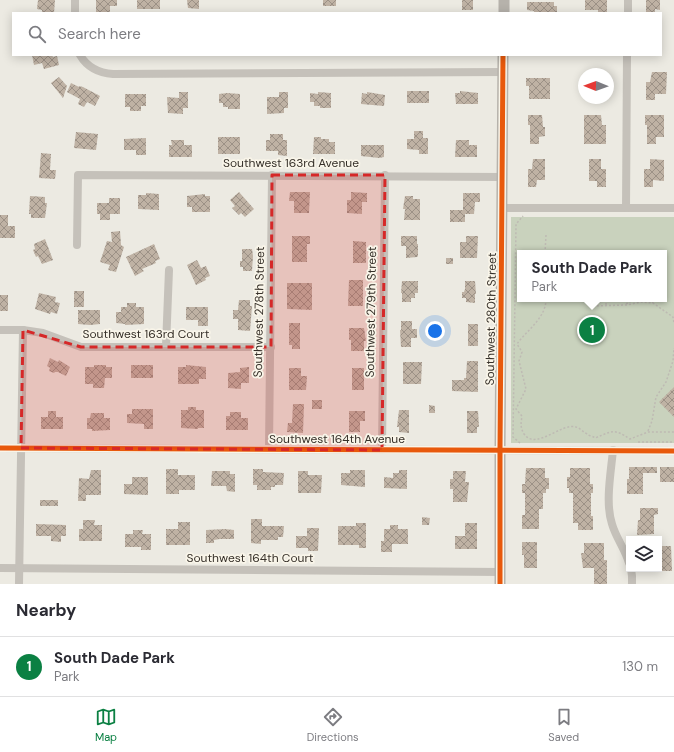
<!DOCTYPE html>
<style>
body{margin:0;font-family:"DM Sans",sans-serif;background:#f7f7f7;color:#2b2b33}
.controls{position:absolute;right:12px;bottom:12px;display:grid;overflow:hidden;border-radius:0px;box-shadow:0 2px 10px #0003}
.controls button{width:36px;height:36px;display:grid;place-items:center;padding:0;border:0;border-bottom:1px solid #e1e1e2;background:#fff;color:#2b2b33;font:20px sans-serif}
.compass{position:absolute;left:578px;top:68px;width:36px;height:36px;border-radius:50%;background:#fff;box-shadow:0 2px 10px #0003;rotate:271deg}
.you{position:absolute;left:435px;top:331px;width:14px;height:14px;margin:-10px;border:3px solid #fff;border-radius:50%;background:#1a73e8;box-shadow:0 0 0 6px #1a73e833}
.badge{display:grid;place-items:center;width:26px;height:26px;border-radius:50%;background:#0b8043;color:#fff;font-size:13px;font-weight:700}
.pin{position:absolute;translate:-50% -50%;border:2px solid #fff;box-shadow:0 1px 4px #0006}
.popup{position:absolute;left:517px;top:250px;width:150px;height:52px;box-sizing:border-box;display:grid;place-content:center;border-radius:0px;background:#fff;filter:drop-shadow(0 1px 3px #0005);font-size:13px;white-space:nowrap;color:#7c7c81}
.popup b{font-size:15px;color:#2b2b33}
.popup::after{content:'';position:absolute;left:50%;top:100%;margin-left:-8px;border:8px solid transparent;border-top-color:#fff}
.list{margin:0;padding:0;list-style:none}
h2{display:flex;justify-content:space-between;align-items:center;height:52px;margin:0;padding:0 16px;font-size:17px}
h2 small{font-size:13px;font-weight:400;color:#7c7c81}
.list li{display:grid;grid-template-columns:26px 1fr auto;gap:12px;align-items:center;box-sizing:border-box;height:60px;padding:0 16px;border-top:1px solid #e1e1e2}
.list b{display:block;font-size:15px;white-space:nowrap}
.list p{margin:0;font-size:13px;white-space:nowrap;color:#7c7c81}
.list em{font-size:13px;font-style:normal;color:#7c7c81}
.icon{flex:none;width:22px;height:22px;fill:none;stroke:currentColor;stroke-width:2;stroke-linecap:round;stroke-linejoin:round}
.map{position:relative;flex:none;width:674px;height:584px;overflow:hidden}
.search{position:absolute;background:#fff;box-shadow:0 2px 10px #0003;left:12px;right:12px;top:12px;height:44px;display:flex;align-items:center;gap:10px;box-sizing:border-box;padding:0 14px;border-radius:0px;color:#7c7c81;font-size:15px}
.sheet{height:112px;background:#fff}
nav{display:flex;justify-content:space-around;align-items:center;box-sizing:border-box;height:56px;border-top:1px solid #e1e1e2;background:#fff;font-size:11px;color:#7c7c81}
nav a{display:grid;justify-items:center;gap:2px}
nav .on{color:#0b8043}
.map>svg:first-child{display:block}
</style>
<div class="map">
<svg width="674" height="584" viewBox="0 0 674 584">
<defs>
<pattern id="building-cross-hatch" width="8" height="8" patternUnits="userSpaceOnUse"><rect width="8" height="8" fill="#bfb2a4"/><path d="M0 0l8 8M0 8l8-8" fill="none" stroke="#9c9186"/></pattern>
</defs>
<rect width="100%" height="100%" fill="#eceae2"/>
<path fill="#c9d2bd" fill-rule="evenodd" d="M511,217H674V443H511ZM520,253H664V299H520Z"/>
<g fill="url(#building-cross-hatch)">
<path d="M38,0H55L54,13H42V10L37,9Z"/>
<path d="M96,0H117V6H110V13L96,12Z"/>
<rect x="137" y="0" width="23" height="9"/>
<path d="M187,0H199V9L188,8Z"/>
<rect x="323" y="0" width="13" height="6"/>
<rect x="462" y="0" width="11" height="10"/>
<path d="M585,0H607V13H598V10H585Z"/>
<path d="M646,0H660V10L655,9V13H646Z"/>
<path d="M527,2H554V6H557V13H534V11L527,10Z"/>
<path d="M32,55H52L53,57L57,56L59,65L44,69L42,63L34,65Z"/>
<path d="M652,72H667L666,94H655V100H646V82H650Z"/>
<path d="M59,77L67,86L63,98L51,83Z"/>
<path d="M526,78H550V99H529V86H526Z"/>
<path d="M71,83L79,87V86L83,87L100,96L95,106L87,102L84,107L78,104L80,99L67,92Z"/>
<rect x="407" y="91" width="22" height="12"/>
<path d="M460,91L478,93V104H456L455,93H460Z"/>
<path d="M179,92H188V108H183V114L168,113L167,97L179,98Z"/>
<path d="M279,92H288V108H284V113L267,114V97H279Z"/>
<path d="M318,92L331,93V108H320V106H314V102H310V93L318,94Z"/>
<path d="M367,92L385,95L384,106L361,104L362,93L367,94Z"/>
<path d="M227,93L240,94V109H228V107H223V103H219V94Z"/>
<path d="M125,94H146V106H141V111H130V107H125Z"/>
<path d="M528,115H542L543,127H545V136L539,137V144H530V125H528Z"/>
<path d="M584,115H601L602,125H606V144H584Z"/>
<path d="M645,115H664V137H656V144H647V125H645Z"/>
<path d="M414,131H423V138H428V154H419V150L407,149V139H414Z"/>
<path d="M76,132L98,134L96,150L74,148Z"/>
<path d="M270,134H283V140H287V156L278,155V151H266V140H270Z"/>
<rect x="218" y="137" width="22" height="17"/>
<path d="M314,137H321V139H329V142H335V154H313Z"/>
<path d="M146,138V155H136V150H124V139Z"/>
<path d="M171,140H184V145H192V157H169V145H172Z"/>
<path d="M456,140H469V145H477V157H455Z"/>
<path d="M361,145H384V157L379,158L361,156Z"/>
<path d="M41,153L51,154L50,170H56L55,179L39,178Z"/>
<path d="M533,159H545V180H537L536,187H528V169H532Z"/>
<path d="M589,159H601V169H606V187H597V181H589Z"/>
<path d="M650,159L664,160V181L653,180V187H644V169H650Z"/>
<path d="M239,192L254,209L245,217L241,213L239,215L232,208L235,206L230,200Z"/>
<path d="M290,192H310L309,213H294V201H289Z"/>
<path d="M351,192L367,193V202H362V214L347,213V200H351Z"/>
<path d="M146,193L159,194V210L138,209V195H146Z"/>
<path d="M463,193H480V202H475L474,214H465V222H450V210H463Z"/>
<path d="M205,194V196H210V212H192V207H187V196Z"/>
<path d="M30,196L45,197V203H47L45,218H31V214H29Z"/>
<path d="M405,196H413V199H420V220H404L405,209H403Z"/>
<path d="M109,198H120V214H110V220H100V214H97V203H109Z"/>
<path d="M0,215H8V226H15V238H0Z"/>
<path d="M120,231L121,245L124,247L116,272L108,270L110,265L100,262L107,241L112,242L111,232Z"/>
<path d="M292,236H310V244H307V262H292Z"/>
<path d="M401,236H417V244H418V256L417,257L406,258V246H401Z"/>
<path d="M466,236H478L477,258H460V242H466Z"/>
<path d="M45,239L53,260L42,264L38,256L36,257L33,250L35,249L34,244Z"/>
<path d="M353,241L366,242V263H353Z"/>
<path d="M154,244L160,259L155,261L156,263L142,269L144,271L135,276L126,257Z"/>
<path d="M242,249H252L253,256L252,271H243V267H240V261H242Z"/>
<rect x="446" y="258" width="7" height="6"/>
<path d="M197,260L201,268L206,266L210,276L205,278L206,280L196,285L187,265Z"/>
<path d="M349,280H363V306H348Z"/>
<path d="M402,281H418V293H415V298H411V302H402V293H401Z"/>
<path d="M465,281H475L476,294H475V303L466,302V298H462V292H464L465,289Z"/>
<path d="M287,283H312V310L287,309Z"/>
<rect x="74" y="291" width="10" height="16"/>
<path d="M39,293L56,297L55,302L60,303L57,314L51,312L50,314L35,309Z"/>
<rect x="0" y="295" width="8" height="16"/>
<path d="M239,300H250V306H252L250,331L238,330V319H233V310H238Z"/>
<path d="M127,303H136V307H144V324L125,325V324L116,323V312H121V307H127Z"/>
<path d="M186,307H208V326H198V320H186Z"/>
<path d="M78,310H100V324L90,325L78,324Z"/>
<path d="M401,321H412V329H417V338H411V347H401L400,330H401Z"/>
<path d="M289,323H300V349H292V345H289Z"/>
<rect x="468" y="324" width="10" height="22"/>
<path d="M349,328H364L366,341H364V351H351V340H349Z"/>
<path d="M50,358L58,362L59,360L70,367L66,376L58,372H55L54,373L49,371L50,368L47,366Z"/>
<path d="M467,361H478V392L452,391V380H464V378H466Z"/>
<path d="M403,362H422L421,384H403Z"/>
<path d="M94,365H106V367H112V378H105L104,388H93V384H85V367H94Z"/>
<rect x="131" y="365" width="22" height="13"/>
<path d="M186,365L206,367V379H199V384H178V367H186Z"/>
<path d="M249,367V383H241V389L228,388V373L240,372V368Z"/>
<path d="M289,368H301V376H307L306,390H289Z"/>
<rect x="352" y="368" width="12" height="22"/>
<path d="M674,387V417L659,402Z"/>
<rect x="312" y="400" width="10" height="9"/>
<path d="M293,404H304L303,433L287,432L288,423H292Z"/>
<path d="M429,405L435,406V413H429Z"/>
<path d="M188,407H196V410H204V428H198V429L181,428V410H188Z"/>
<path d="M132,409H153V429H144V424L127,423V414H132Z"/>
<path d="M399,410H409V433L399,432V427H397Z"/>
<path d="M48,411H56V417H63V429H41V417H48Z"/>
<path d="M349,411H365V421H360V432H349Z"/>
<path d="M467,411H478L479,427H477V433H467Z"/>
<path d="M230,412H241V418H248V430H226V416H230Z"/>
<path d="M91,413H104V418H110V430L92,431V429H87V418H90Z"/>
<path d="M629,467H657V473H643V494H627V479H629Z"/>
<rect x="660" y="467" width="14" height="15"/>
<path d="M526,468H545V478H549V489H546V493H543V509H539V529H522V515H525V493H522V484H525Z"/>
<path d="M570,468H590V484H593V493H591V516H593V530H578V523H573V493H569V488H567V477H570Z"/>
<path d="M166,469H178V475H195V490H179V494H166Z"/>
<path d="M253,469H263V472L284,473L283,485H275V487H271V490H257V485H253Z"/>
<path d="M91,470H101V495H86V501H78L79,478L89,479Z"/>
<path d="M350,470H365V487L341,485V473H350Z"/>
<path d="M399,470H407V489L384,488V477L393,478V473H399Z"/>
<path d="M212,471H230V474H235V492L227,491L226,486H211Z"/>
<path d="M298,471H308V475H322L321,493H298Z"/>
<path d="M453,471H466L465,482H469L467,502H453V489H450V479H453Z"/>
<path d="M132,477H148V495L124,494V484H132Z"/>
<rect x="40" y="500" width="18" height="6"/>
<path d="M640,508H658V514L654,515V534L637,535L638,520H640Z"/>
<path d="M422,517L430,518L429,525H422Z"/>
<path d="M251,519H262V526H284L283,537H278V540H261V544L251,543Z"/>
<path d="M83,520H95L94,525H102V541H79V529H83Z"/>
<path d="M178,522H190V545H166V529H178Z"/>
<path d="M356,523H366V548H359V545H338V526H356Z"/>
<path d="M465,523H477V549H455V536H465Z"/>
<path d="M36,524L66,525V536H61V542L51,541V536H36Z"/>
<path d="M390,525H398V529H408V544H392V552H381V541H384V529H390Z"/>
<path d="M307,528H319L318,551H308V548H296V536H307Z"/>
<path d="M225,529L234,530V539H220L214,540V543H206V530Z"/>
<path d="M133,530H143L142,534H151V550H141V547H125V534H133Z"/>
<path d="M522,542H537V568H524V555H522Z"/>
<path d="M584,543H604V560H607V584H594V568H583L581,553H584Z"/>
<path d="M659,546H671L672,571H659Z"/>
</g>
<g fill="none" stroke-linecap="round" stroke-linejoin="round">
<g stroke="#bebab3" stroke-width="1.5" stroke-dasharray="2 2" stroke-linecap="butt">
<path d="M545,253L546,235"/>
<path d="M612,253L637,251L641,253"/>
<path d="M546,299C546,318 527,330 517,344L522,352L519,361L526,389L516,409L522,416C521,423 520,427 524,434C536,451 562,422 576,427C580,428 583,432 587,434C589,436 593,436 595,438C613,431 613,428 630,439L648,432H674"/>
<path d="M650,299L653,303"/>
<path d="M626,304L635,299"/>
<path d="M606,305V299"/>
<path d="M593,306L627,305L641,302L653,303L673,317L674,323"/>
<path d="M648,431L652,421L656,397L666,382L673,361L674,348"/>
<path d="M638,442H674"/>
<path d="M520,443L513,437L516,224L523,216"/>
</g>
<g stroke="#c5c1ba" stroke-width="8">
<path d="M75,13V0"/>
<path d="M628,13V0"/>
<path d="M80,55C87,67 99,73 113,74L503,72"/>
<path d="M502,208H674"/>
<path d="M626,208L627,55"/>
<path d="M77,245L78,175L503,177"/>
<path d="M0,330H23L43,333L81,347H271"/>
<path d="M166,346L169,270"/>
<path d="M0,448L674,451"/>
<path d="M269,449L272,175"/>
<path d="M382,450L385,175"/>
<path d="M613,450C611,472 605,503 612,524C616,538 625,549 629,563"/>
<path d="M0,568L501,572"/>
<path d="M631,569L632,576V584"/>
<path d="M19,584L23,330"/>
</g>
<g stroke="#b6b2ab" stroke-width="11">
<path d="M504,13V0"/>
<path d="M500,584V449L503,55"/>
</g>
<g stroke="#f9f5e9" stroke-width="8">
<g id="cycleway">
<path d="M0,448L674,451"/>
<path d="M500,584V449L503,55"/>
</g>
</g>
<use href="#cycleway" stroke="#e8590c" stroke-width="5"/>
</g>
<path fill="#d62828" fill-opacity="0.2" stroke="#d62828" stroke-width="3" stroke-dasharray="8 5" stroke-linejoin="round" d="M272,175H385L382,450L21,448L23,330L81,347H271Z"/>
<g text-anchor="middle" stroke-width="3.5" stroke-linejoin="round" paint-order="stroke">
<g font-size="12" fill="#363029" stroke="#f9f5e9">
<text x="291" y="167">Southwest 163rd Avenue</text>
<text transform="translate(259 312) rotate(-89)" y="4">Southwest 278th Street</text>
<text transform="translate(371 312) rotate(-89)" y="4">Southwest 279th Street</text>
<text transform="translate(491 319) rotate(-89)" y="4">Southwest 280th Street</text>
<text x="146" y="338">Southwest 163rd Court</text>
<text x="337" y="443">Southwest 164th Avenue</text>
<text x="250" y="562">Southwest 164th Court</text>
</g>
</g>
</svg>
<div class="controls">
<button><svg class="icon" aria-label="layers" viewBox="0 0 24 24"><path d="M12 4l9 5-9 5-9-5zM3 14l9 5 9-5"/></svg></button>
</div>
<svg class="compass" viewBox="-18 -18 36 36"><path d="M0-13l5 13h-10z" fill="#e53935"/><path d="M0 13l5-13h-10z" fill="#7c7c81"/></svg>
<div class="you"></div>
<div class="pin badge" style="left:592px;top:330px">1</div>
<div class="popup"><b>South Dade Park</b>Park</div>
<div class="search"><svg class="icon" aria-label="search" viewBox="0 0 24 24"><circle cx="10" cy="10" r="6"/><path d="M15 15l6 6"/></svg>Search here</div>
</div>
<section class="sheet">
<h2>Nearby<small></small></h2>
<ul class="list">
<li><span class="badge">1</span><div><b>South Dade Park</b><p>Park</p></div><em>130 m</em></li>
</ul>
</section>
<nav>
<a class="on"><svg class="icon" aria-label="map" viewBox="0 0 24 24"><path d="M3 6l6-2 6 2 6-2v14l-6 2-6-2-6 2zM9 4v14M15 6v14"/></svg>Map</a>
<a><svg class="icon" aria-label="directions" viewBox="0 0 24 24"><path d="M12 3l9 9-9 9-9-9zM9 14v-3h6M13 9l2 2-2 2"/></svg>Directions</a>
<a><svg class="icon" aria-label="saved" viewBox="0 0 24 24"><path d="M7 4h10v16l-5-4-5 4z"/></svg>Saved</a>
</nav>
